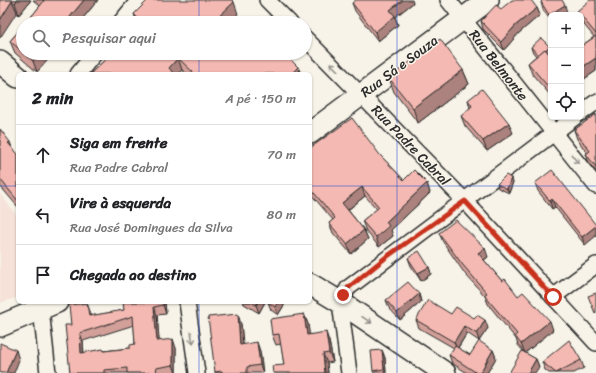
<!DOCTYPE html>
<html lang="pt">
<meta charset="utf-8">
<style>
body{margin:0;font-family:Sriracha,sans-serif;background:#f6f6f6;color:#202124}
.controls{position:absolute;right:12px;top:12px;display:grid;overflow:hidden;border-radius:6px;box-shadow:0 1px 3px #0004}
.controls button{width:36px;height:36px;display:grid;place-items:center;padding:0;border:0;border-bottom:1px solid #e0e0e0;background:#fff;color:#202124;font:20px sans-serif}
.stop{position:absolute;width:12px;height:12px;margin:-9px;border:3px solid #c8321e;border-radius:50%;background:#fff}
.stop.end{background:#c8321e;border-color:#fff;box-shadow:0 1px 4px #0008}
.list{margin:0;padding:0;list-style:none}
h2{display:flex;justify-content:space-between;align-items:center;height:52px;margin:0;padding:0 16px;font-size:17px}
h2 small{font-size:13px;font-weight:400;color:#757577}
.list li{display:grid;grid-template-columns:26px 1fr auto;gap:12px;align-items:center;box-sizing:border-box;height:60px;padding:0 16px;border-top:1px solid #e0e0e0}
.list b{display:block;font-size:15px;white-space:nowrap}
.list p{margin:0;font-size:13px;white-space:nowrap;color:#757577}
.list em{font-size:13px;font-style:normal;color:#757577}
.icon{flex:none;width:22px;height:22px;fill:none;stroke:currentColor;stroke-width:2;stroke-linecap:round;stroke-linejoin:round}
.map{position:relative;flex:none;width:596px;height:373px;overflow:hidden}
.search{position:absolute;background:#fff;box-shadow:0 1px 3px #0004;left:16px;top:16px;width:296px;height:44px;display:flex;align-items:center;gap:10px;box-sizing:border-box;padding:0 14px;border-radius:22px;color:#757577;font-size:15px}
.panel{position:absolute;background:#fff;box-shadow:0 1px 3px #0004;left:16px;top:72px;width:296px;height:232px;border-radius:6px}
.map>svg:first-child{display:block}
</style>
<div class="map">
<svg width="596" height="373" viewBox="0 0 596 373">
<rect width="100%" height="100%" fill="#f7f3e8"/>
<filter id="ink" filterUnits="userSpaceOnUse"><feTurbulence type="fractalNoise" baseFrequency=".025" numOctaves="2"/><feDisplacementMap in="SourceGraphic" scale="8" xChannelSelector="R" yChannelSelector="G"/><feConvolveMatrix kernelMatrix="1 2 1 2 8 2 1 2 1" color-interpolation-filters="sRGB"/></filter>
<g filter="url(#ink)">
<path fill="#f6e2d8" d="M0,194L18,217V297L0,303Z"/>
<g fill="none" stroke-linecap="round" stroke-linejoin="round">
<g stroke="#2b2b2b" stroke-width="18">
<g id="street">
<path d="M267,0L290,23"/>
<path d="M448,0L596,186"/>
<path d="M120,23L139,0"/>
<path d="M305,38L465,201L596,343"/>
<path d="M78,74L95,53"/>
<path d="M581,113L596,102"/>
<path d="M553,297L596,265"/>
<path d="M187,302L197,373"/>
<path d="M41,309L48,373"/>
<path d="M349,373L340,302L348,288L575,117"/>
</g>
</g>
<g stroke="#2b2b2b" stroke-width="24">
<g id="secondary">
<path d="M0,62L18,77"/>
<path d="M310,133L488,0"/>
<path d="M310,284L340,302L445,373"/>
<path d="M0,326L57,302"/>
</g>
</g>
<use href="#street" stroke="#f7f3e8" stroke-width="15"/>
<use href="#secondary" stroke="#f7f3e8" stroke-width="21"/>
</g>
<g fill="#d29f99" stroke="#2b2b2b" fill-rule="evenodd">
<path d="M0,0H31L19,15Z"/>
<path d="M33,0H98L79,23H26L40,6Z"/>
<path d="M596,0V71L581,81V46L594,37L581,21V15H579L577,11Z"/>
<path d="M541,2L567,13L551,15V21L543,10Z"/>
<path d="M352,3H413L395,17L398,25L378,41L355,11Z"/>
<path d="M537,8L540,15L519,33L504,50L483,29L481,21L501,9Z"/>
<path d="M134,14H238L228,23H136L137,22Z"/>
<path d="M23,26V53H54L37,72L15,53L10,41Z"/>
<path d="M531,47L551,50L548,53L551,56V96L532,74L528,63L536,56L532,51Z"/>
<path d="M109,53H284L298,67L301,74H187L182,70L178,74H90L110,55Z"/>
<path d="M463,70L469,84L418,123L394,92L389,78Z"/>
<path d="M468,100L513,133L487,151L465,126L461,116L470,108Z"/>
<path d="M596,114V172L589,163L586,154L587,153L577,139L574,130Z"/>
<path d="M0,129L13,149L18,154V207L0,186Z"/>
<path d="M310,148L380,155L404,180L427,183L430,193L391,230L393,236L379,247L366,231L362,221L377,209L365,196L348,210L364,230L368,239L351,254L333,233L329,223L333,220L310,193Z"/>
<path d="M513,182L509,193L498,188L497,184Z"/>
<path d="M535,183L596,225L585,245L555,207L552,209L538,191Z"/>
<path d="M439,233L488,257L484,260L502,281L553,330L525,353L536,359L539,367L524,352L518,345L516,339L488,304L485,296L465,274L443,242Z"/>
<path d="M408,258L429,267L431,274L421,281L411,266Z"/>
<path d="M419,294L421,302L400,320L389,308L386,300Z"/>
<path d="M165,302L166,314L157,315L159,341L176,348V373H70L71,325L90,311L91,316L124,310ZM134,325L135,344L130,348L84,353L83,341Z"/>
<path d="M243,302H265L259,313L244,304Z"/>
<path d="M268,302H286L278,315L271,310Z"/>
<path d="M304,314L308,324L309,334L329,341L333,362L327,363L328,373H273L284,365L281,344L276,345L272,335Z"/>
<path d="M451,314L488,328L479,341L467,333L458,348L470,355L493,350L496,358L487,373H467L452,363L449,355L454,348L419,328L416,320Z"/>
<path d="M241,324L243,344L260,351L263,373H215V372Z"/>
<path d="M382,350L385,358L386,373H374L373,371Z"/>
<path d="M581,360L584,368L574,373H549L545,370L542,362Z"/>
</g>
<g fill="#ab827d" stroke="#2b2b2b">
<path d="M17,0H31L19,15L15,3Z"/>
<path d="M84,0H98L79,23H65Z"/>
<path d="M403,0H412L413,3L395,17L398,25L378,41L375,32L390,10Z"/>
<path d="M12,1L17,12L0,38V20Z"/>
<path d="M234,2L238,14L228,23H212Z"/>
<path d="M565,5L567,13L564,15H551V20L549,15Z"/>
<path d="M537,8L540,15L519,33L504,50L501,42L516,25Z"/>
<path d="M549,46L551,50L541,60L539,56Z"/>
<path d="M40,53H54L37,72L33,61Z"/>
<path d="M178,58L182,70L178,74H171L169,68Z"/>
<path d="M596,58V71L581,81V68Z"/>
<path d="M298,67L301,74H291Z"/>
<path d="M463,70L469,84L418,123L413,108Z"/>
<path d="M509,123L513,133L487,151L483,141Z"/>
<path d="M10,142L14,153L8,143Z"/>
<path d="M511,178L513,182L509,193L507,189Z"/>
<path d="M427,183L430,193L391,230L393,236L379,247L376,237L386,222Z"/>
<path d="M362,187L365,196L345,212L342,203Z"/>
<path d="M552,199L555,207L552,209L550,201Z"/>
<path d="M596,226V236L585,245L582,237Z"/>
<path d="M364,230L368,239L351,254L347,244Z"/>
<path d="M485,248L488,257L481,262L478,253Z"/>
<path d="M429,267L431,274L421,281L418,273Z"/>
<path d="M419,294L421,302L400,320L397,313Z"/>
<path d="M163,302H165L166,314L163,305Z"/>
<path d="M258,302H265L259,313L256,305Z"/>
<path d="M278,302H286L278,315L275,307Z"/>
<path d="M87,303L90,311L92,325L89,316Z"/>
<path d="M154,307L157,315L160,350L157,341Z"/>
<path d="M238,314L241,324L244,354L240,345Z"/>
<path d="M304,314L308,324L311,345L307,335Z"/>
<path d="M485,320L488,328L479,341L477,334Z"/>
<path d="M550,321L553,330L525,353L521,344Z"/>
<path d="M464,326L467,333L457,349L454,342Z"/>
<path d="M326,332L329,341L333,362L329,353Z"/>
<path d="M80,333L83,341L84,362L81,353Z"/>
<path d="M173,339L176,348V373L173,365Z"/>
<path d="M257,342L260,351L263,373L260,365Z"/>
<path d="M16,350L19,360L14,373H6Z"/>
<path d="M382,350L385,358L386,373H385L384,369Z"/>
<path d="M493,350L496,358L487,373H480Z"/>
<path d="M323,354L327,363L328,373H325Z"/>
<path d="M536,359L539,367L535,373H528Z"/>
</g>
<g fill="#f4b9b2" stroke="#2b2b2b" fill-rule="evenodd">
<path d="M0,0H17L15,3L12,1L0,20Z"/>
<path d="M42,0H84L65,23H26L44,1Z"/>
<path d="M148,0H232L234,2L212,23H136L139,20L134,14Z"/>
<path d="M356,0H403L390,10L395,16L375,32L352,3Z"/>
<path d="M512,0H531L537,8L516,25L501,42L481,21L496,5L501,9Z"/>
<path d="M543,0H562L565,5L549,15L541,2Z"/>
<path d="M590,0H596V34L577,11Z"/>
<path d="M23,26V52L10,41Z"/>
<path d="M596,36V58L581,68V46Z"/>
<path d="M541,38L549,46L546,50L545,49L538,55L531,47Z"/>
<path d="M440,39L463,70L413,108L389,78Z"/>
<path d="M545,49L551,56V90L528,63Z"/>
<path d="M24,53H40L33,61Z"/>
<path d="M112,53H284L298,67L291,74H195L178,58L169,68L174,74H90Z"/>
<path d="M482,89L509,123L483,141L461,116L472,106L468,100Z"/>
<path d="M596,114V167L586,154L590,151L574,130Z"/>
<path d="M352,118L380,155L404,180L414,170L427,183L386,222L389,226L376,237L362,221L379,207L362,187L342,203L364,230L347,244L329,223L335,218L310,188V148Z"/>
<path d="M0,129L10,142L8,143L18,154V201L0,179Z"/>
<path d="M552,170L596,225V226L582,237L552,199L550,201L535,183Z"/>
<path d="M506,175L511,178L507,189L497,184Z"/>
<path d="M456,220L485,248L478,253L502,281L505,279L518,296L523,292L550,321L521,344L515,336L517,334L484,295L487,293L462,264L439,233Z"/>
<path d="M419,251L429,267L418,273L408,258Z"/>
<path d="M408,282L419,294L397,313L386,300Z"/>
<path d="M596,293V313H595L588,296Z"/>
<path d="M428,300L451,314L456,307L474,318L477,315L485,320L477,334L464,326L454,342L416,320Z"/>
<path d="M123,302H163V305L154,307L157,341L173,339V365L156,368L157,373H127V368L104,370V373H70L65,325H71L69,305L87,303L89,316L124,310ZM133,316L135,344L130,345V348L104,351L103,349L81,353L80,333Z"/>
<path d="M252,302H258L256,305Z"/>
<path d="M268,302H278L275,307Z"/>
<path d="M238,314L240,345L257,342L260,365L247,367V373H222V371L215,372L208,317Z"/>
<path d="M304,314L307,335L326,332L329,353L323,354L325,373H273L272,366L284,365L279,334L272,335L270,319Z"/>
<path d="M569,340L581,360L556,373L542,362Z"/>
<path d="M479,341L493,350L480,373H477L449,355L455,346L470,355Z"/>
<path d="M0,343L16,350L6,373H0Z"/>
<path d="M382,350L384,369L373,371L371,351Z"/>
<path d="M522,351L536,359L528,373H509Z"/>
</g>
<defs><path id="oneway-shaft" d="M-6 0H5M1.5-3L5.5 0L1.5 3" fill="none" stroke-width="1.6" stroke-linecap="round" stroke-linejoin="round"/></defs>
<g stroke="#918f8a">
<use href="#oneway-shaft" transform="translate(334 67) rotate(-135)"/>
<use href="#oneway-shaft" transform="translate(575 159) rotate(51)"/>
<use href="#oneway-shaft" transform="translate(367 320) rotate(34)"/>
<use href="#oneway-shaft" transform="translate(192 338) rotate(82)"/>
</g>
</g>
<g fill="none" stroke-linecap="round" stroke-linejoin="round" filter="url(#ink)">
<path stroke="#c8321e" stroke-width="5" d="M343,295L348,288L385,258L465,201L553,297"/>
</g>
<path fill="none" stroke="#1d4ed8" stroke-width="1" stroke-opacity="0.55" d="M199,0V23M397,0V373M199,53V74M0,186H18M310,186H596M199,302V373"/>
<g text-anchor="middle" stroke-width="3" stroke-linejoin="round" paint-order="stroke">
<g font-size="14" fill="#2b2b2b" stroke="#f7f3e8">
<text transform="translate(499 65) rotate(52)" y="5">Rua Belmonte</text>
<text transform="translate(399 66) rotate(-37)" y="5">Rua Sá e Souza</text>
<text transform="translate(411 145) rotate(46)" y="5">Rua Padre Cabral</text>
</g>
</g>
</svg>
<div class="controls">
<button>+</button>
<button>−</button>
<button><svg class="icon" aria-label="locate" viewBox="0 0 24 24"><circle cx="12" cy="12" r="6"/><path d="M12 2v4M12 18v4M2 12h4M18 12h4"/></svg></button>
</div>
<div class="stop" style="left:553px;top:297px"></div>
<div class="stop end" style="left:343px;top:295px"></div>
<div class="search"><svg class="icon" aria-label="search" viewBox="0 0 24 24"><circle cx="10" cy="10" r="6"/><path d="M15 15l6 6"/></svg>Pesquisar aqui</div>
<section class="panel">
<h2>2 min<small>A pé · 150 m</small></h2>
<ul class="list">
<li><svg class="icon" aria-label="ahead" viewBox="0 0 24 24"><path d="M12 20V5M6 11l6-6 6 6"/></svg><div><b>Siga em frente</b><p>Rua Padre Cabral</p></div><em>70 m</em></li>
<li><svg class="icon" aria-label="left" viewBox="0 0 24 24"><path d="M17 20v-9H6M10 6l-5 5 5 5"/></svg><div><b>Vire à esquerda</b><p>Rua José Domingues da Silva</p></div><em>80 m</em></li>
<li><svg class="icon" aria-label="arrive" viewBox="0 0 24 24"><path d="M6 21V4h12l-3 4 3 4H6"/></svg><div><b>Chegada ao destino</b></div></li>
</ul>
</section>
</div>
